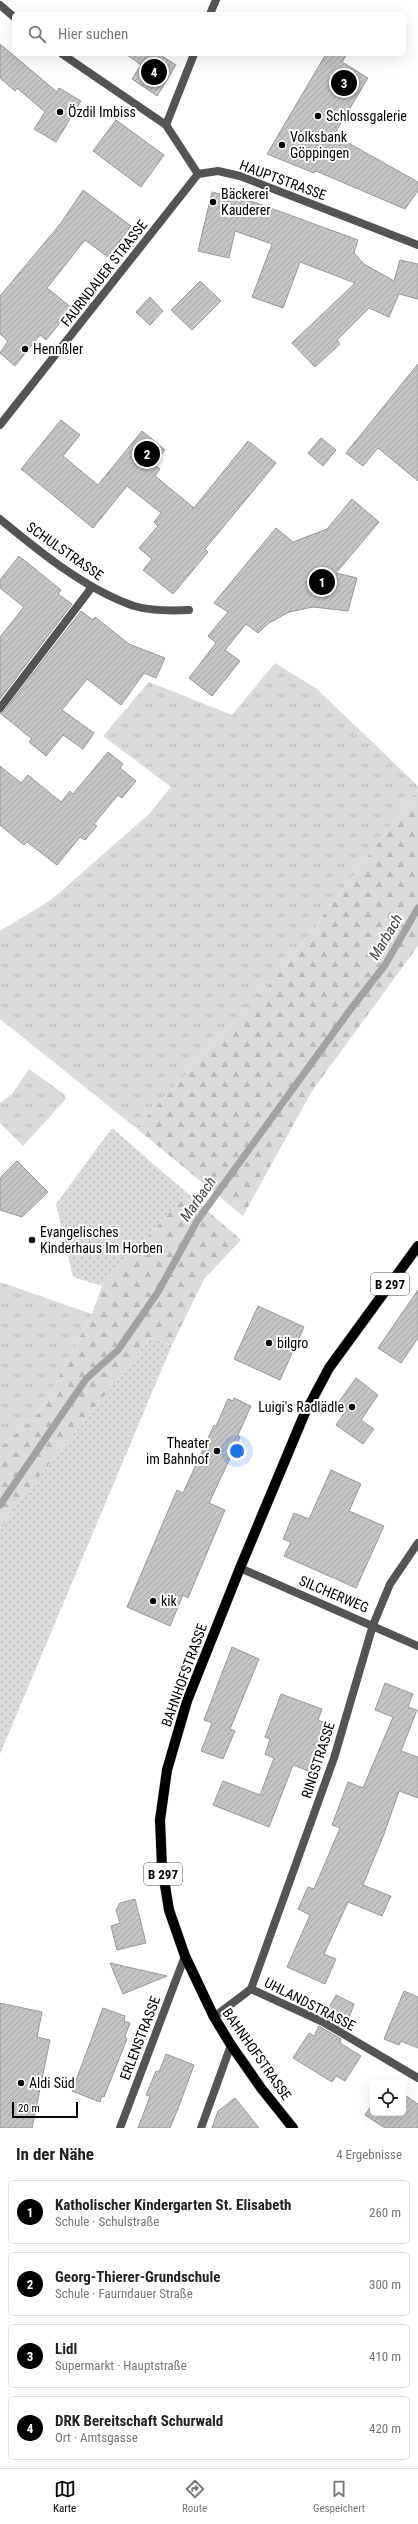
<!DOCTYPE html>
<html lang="de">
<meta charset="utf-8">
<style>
body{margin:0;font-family:"Roboto Condensed",sans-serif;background:#f2f2f2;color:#222}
.controls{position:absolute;right:12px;bottom:12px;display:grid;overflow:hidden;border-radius:6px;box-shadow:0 4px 16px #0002}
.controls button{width:36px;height:36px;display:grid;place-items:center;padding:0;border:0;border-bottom:1px solid #e0e0e0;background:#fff;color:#222;font:20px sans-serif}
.scale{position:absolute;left:12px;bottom:10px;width:66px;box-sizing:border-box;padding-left:4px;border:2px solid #000;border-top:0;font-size:11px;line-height:14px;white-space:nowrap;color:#000;-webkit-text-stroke:3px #fff;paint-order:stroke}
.you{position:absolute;left:237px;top:1451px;width:14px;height:14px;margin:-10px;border:3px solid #fff;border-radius:50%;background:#1a73e8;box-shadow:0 0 0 6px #1a73e833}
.badge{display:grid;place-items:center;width:26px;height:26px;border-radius:50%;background:#000;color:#fff;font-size:13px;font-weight:700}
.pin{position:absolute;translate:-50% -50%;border:2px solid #fff;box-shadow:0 1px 4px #0006}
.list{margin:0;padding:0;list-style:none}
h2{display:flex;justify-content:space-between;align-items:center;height:52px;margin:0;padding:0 16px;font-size:17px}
h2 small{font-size:13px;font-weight:400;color:#767676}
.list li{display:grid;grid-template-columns:26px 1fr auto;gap:12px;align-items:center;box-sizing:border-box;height:64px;margin:0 8px 8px;padding:0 8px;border:1px solid #e0e0e0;border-radius:6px}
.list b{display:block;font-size:15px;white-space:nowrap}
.list p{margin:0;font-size:13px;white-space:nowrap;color:#767676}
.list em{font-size:13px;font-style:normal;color:#767676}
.icon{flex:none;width:22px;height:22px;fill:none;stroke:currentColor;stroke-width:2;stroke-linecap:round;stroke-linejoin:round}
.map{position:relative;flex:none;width:418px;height:2128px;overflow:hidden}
.search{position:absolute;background:#fff;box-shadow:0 4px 16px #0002;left:12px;right:12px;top:12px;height:44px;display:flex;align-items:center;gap:10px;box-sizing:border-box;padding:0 14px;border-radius:6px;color:#767676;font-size:15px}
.sheet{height:340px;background:#fff}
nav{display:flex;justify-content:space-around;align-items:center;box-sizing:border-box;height:56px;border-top:1px solid #e0e0e0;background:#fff;font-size:11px;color:#767676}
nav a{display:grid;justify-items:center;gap:2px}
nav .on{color:#000}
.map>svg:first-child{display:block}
</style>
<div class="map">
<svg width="418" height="2128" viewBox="0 0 418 2128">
<defs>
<pattern id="grass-tufts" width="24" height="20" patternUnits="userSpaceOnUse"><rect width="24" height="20" fill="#dbdbdb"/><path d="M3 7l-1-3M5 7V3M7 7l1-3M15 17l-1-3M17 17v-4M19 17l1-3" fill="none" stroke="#bababa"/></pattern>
<pattern id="forest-firs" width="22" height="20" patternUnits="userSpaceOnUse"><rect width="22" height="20" fill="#dbdbdb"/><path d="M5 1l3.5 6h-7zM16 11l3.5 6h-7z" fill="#bababa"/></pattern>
<pattern id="park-dots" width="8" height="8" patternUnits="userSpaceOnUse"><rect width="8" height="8" fill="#dbdbdb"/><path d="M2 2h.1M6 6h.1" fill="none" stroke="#bababa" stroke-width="1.8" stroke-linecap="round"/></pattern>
<pattern id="building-hatch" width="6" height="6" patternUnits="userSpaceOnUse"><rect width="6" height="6" fill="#c4c4c4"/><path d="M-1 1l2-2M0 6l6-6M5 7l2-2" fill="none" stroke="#a7a7a7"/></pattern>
</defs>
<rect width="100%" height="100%" fill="#fff"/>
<g fill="url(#grass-tufts)">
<path d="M275,663L317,689L418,786V790L282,970L136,1128L0,1019V931L51,900L149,814L171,787L103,736L149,682L232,715Z"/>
<path d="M29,1069L64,1094L66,1099L23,1146L0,1123V1103L12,1094Z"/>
<path d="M0,1282L92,1314L40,1412L0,1448Z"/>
</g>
<g fill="url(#forest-firs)">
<path d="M418,790V946L312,1091L243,1216L136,1128L282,970Z"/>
<path d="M187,1193L241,1240L204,1279L172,1345L151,1338L13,1509L0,1531V1448L40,1412L92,1314L102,1286Z"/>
</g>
<g fill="url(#park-dots)">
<path d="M112,1128L187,1193L102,1286L73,1277L56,1204Z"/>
<path d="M151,1338L172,1345L0,1754V1531L13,1509Z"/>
</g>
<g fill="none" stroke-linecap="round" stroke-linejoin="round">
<path stroke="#a2a2a2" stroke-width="7" d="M0,1505L86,1379L118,1350L158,1292L197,1221L350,1010L385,965L418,908"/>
</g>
<g fill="url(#building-hatch)" stroke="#989898">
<path d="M0,44L57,92L59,88L81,101L56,142L34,129L45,112L17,88L15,91L0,78Z"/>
<path d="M126,54H159L176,65L157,96L132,79L141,65Z"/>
<path d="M326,54H347L342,62L368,78L334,135L418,182V191L405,209L316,171L314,173L267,154Z"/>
<path d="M116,120L164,155L141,187L93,151Z"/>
<path d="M83,190L131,226L108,257L85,240L47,288L72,308L46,340L40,335L15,366L0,353L8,341L0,334V296L61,223Z"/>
<path d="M212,192L254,202L358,240L354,253L364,264L394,281L400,260L418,264V299L399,294L389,317L369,308L337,340L340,344L315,367L292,343L355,283L300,262L283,308L252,297L272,244L235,231L229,258L198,251Z"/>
<path d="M200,281L221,301L192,330L171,310Z"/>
<path d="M150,297L163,311L150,325L136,312Z"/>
<path d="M418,364V481L378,448L363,466L346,453Z"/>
<path d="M61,420L80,435L63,456L98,485L142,431L165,450L153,464L160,469L155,476L194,508L248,441L276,463L205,549L208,552L173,594L143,570L152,559L139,548L158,526L154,522L161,513L127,486L93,528L21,469Z"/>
<path d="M321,438L336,450L323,466L308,453Z"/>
<path d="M352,499L379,522L336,573L357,578L348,611L313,607L289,612L269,623L258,633L246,624L225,650L240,661L212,696L189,678L216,643L208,636L228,612L214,603L276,528L293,542L327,529Z"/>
<path d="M19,556L61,590L58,594L72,604L0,699V637L24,607L0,588V580Z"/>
<path d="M81,611L93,620L95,617L129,644L165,658L156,678L144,673L121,705L87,679L62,710L94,733L83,749L63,735L46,756L29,742L32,739L0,713L4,711Z"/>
<path d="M108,752L123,764L120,768L136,781L122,798L118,795L94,824L97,826L85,840L80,837L57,865L27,842L24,845L0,825V766L21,783L28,775L61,802L70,791L73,794Z"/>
<path d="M17,1161L48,1192L22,1217L0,1210V1178Z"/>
<path d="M418,1290V1338L401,1363L378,1348Z"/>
<path d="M258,1306L304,1327L280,1380L234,1359Z"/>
<path d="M356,1378L378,1395L361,1420L374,1429L363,1444L336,1425L347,1409L338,1403Z"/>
<path d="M234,1398L251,1406L238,1435L240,1437L209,1503L225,1510L188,1598L183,1595L170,1626L127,1607L177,1490L183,1493L214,1425L216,1426L228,1399L233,1401Z"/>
<path d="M331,1470L361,1484L349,1511L384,1526L356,1588L284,1556L291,1542L283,1539L294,1513L309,1519Z"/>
<path d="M232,1647L259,1659L230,1729L235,1731L223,1759L201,1751L212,1723L204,1720Z"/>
<path d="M385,1683L413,1694L408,1707L417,1710L401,1751L418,1757V1798L399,1791L384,1834L363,1885L391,1896L382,1916L348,1902L324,1954L336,1959L325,1984L287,1967L310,1915L298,1909L308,1887L314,1889L340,1828L332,1825L348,1782L363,1788L393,1717L375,1710Z"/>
<path d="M281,1694L322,1709L318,1720L327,1724L311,1772L293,1765L269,1827L213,1805L223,1781L260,1795L274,1758L265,1754L270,1739L265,1737Z"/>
<path d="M135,1899L146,1943L117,1950L111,1926L120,1923L116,1910L120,1903Z"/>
<path d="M110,1963L167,1976L123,1994Z"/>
<path d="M404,1991L418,1997V2048L401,2041L399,2045L384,2039Z"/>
<path d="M336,1995L354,2004L345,2029L324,2017Z"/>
<path d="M0,2003L42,2012L37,2037L50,2040L32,2128H0Z"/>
<path d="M103,2008L125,2016L124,2021L130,2023L125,2036L127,2039L104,2097L102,2096L100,2102L72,2091Z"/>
<path d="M319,2026L341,2039L340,2043L361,2056L345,2081L336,2076L332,2082L293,2058L309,2033L314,2036Z"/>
<path d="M166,2054L194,2065L179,2106L170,2128H138L150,2096L146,2095L156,2071L159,2072Z"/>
<path d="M403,2094L418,2104V2128H385L365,2115L373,2103V2113H403Z"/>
<path d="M235,2098L259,2128H212L218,2111Z"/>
</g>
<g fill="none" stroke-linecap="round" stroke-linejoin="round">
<g stroke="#dbdbdb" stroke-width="11">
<path id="primary" d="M293,2128L261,2088L231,2045L214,2017L185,1956L169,1910L162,1867L160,1820L167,1770L187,1701L240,1568L304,1415L329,1368L418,1246"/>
</g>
<g stroke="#545454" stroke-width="8">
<path d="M0,5L14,17"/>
<path d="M210,14L216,0"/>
<path d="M62,54L166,125L198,174"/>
<path d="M166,125L194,54"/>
<path d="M0,519C40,552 85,589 134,606C152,611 171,611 189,610"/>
<path d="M0,708L92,587"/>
<path d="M240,1568L418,1646"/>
<path d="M251,1989L334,1758L373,1625L390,1584L418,1543"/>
<path d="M214,2017L251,1989L323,2022L418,2078"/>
<path d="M120,2128L185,1956"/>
<path d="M201,2128L231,2045"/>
</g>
<path stroke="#545454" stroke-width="8" d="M0,425L198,174L218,171L240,176L418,245"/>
<use href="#primary" stroke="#000" stroke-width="10"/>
</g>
<g fill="#000" stroke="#fff" stroke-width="1.5">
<circle cx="60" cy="112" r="4"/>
<circle cx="318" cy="116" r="4"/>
<circle cx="282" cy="145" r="4"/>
<circle cx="213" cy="202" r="4"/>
<circle cx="25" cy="349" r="4"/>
<circle cx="32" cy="1240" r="4"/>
<circle cx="269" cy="1343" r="4"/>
<circle cx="352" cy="1407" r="4"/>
<circle cx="217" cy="1451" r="4"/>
<circle cx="153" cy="1601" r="4"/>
<circle cx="21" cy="2083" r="4"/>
</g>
<g text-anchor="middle" stroke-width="4" stroke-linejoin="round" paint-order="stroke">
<g fill="#fff" stroke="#4c4c4c" stroke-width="1">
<rect x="371" y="1273" width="38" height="22" rx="3"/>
<rect x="144" y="1863" width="38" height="22" rx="3"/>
</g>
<g font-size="13" font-weight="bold" fill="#000">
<text x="390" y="1289">B 297</text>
<text x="163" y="1879">B 297</text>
</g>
<g font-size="14" fill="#000" stroke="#fff" text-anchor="start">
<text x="68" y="117">Özdil Imbiss</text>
<text x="326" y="121">Schlossgalerie</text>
<text x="290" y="142">Volksbank<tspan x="290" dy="16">Göppingen</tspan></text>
<text x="221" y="199">Bäckerei<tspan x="221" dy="16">Kauderer</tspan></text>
<text x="33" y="354">Hennßler</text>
<text x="40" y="1237">Evangelisches<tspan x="40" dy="16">Kinderhaus Im Horben</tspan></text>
<text x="277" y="1348">bilgro</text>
<text x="344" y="1412" text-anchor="end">Luigi's Radlädle</text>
<text x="209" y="1448" text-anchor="end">Theater<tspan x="209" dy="16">im Bahnhof</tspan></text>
<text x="161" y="1606">kik</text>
<text x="29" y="2088">Aldi Süd</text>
</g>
<g font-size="14" fill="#000" stroke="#fff">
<text transform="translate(283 180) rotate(20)" y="5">HAUPTSTRASSE</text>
<text transform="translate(104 273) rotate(-52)" y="5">FAURNDAUER STRASSE</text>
<text transform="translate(65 551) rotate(35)" y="5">SCHULSTRASSE</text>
<text transform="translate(334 1594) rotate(23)" y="5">SILCHERWEG</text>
<text transform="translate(184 1675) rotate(-70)" y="5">BAHNHOFSTRASSE</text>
<text transform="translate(318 1760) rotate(-72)" y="5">RINGSTRASSE</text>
<text transform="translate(310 2004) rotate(27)" y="5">UHLANDSTRASSE</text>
<text transform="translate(140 2038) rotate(-69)" y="5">ERLENSTRASSE</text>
<text transform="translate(257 2054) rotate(55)" y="5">BAHNHOFSTRASSE</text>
</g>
<g font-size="15" font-style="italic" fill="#434343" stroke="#fff">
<text transform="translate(386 937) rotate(-59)" y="5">Marbach</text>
<text transform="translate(198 1199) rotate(-55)" y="5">Marbach</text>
</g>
</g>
</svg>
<div class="controls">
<button><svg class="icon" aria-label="locate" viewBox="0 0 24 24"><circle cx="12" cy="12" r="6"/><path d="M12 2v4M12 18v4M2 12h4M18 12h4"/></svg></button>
</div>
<div class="scale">20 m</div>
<div class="you"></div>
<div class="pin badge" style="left:322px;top:582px">1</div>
<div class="pin badge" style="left:147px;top:454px">2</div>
<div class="pin badge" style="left:344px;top:83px">3</div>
<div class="pin badge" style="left:154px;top:72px">4</div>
<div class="search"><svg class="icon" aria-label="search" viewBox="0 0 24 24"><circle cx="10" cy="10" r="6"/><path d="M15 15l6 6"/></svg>Hier suchen</div>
</div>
<section class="sheet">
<h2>In der Nähe<small>4 Ergebnisse</small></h2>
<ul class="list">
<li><span class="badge">1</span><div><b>Katholischer Kindergarten St. Elisabeth</b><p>Schule · Schulstraße</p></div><em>260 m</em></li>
<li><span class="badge">2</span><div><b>Georg-Thierer-Grundschule</b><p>Schule · Faurndauer Straße</p></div><em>300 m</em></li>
<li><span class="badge">3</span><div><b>Lidl</b><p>Supermarkt · Hauptstraße</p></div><em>410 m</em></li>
<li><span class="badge">4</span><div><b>DRK Bereitschaft Schurwald</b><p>Ort · Amtsgasse</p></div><em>420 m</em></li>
</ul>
</section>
<nav>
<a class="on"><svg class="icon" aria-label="map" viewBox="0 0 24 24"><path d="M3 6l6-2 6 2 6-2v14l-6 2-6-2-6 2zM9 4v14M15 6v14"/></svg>Karte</a>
<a><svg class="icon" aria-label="directions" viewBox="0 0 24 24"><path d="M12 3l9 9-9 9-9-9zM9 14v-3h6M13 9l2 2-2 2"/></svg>Route</a>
<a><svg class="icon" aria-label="saved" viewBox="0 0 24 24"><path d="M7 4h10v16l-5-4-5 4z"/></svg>Gespeichert</a>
</nav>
